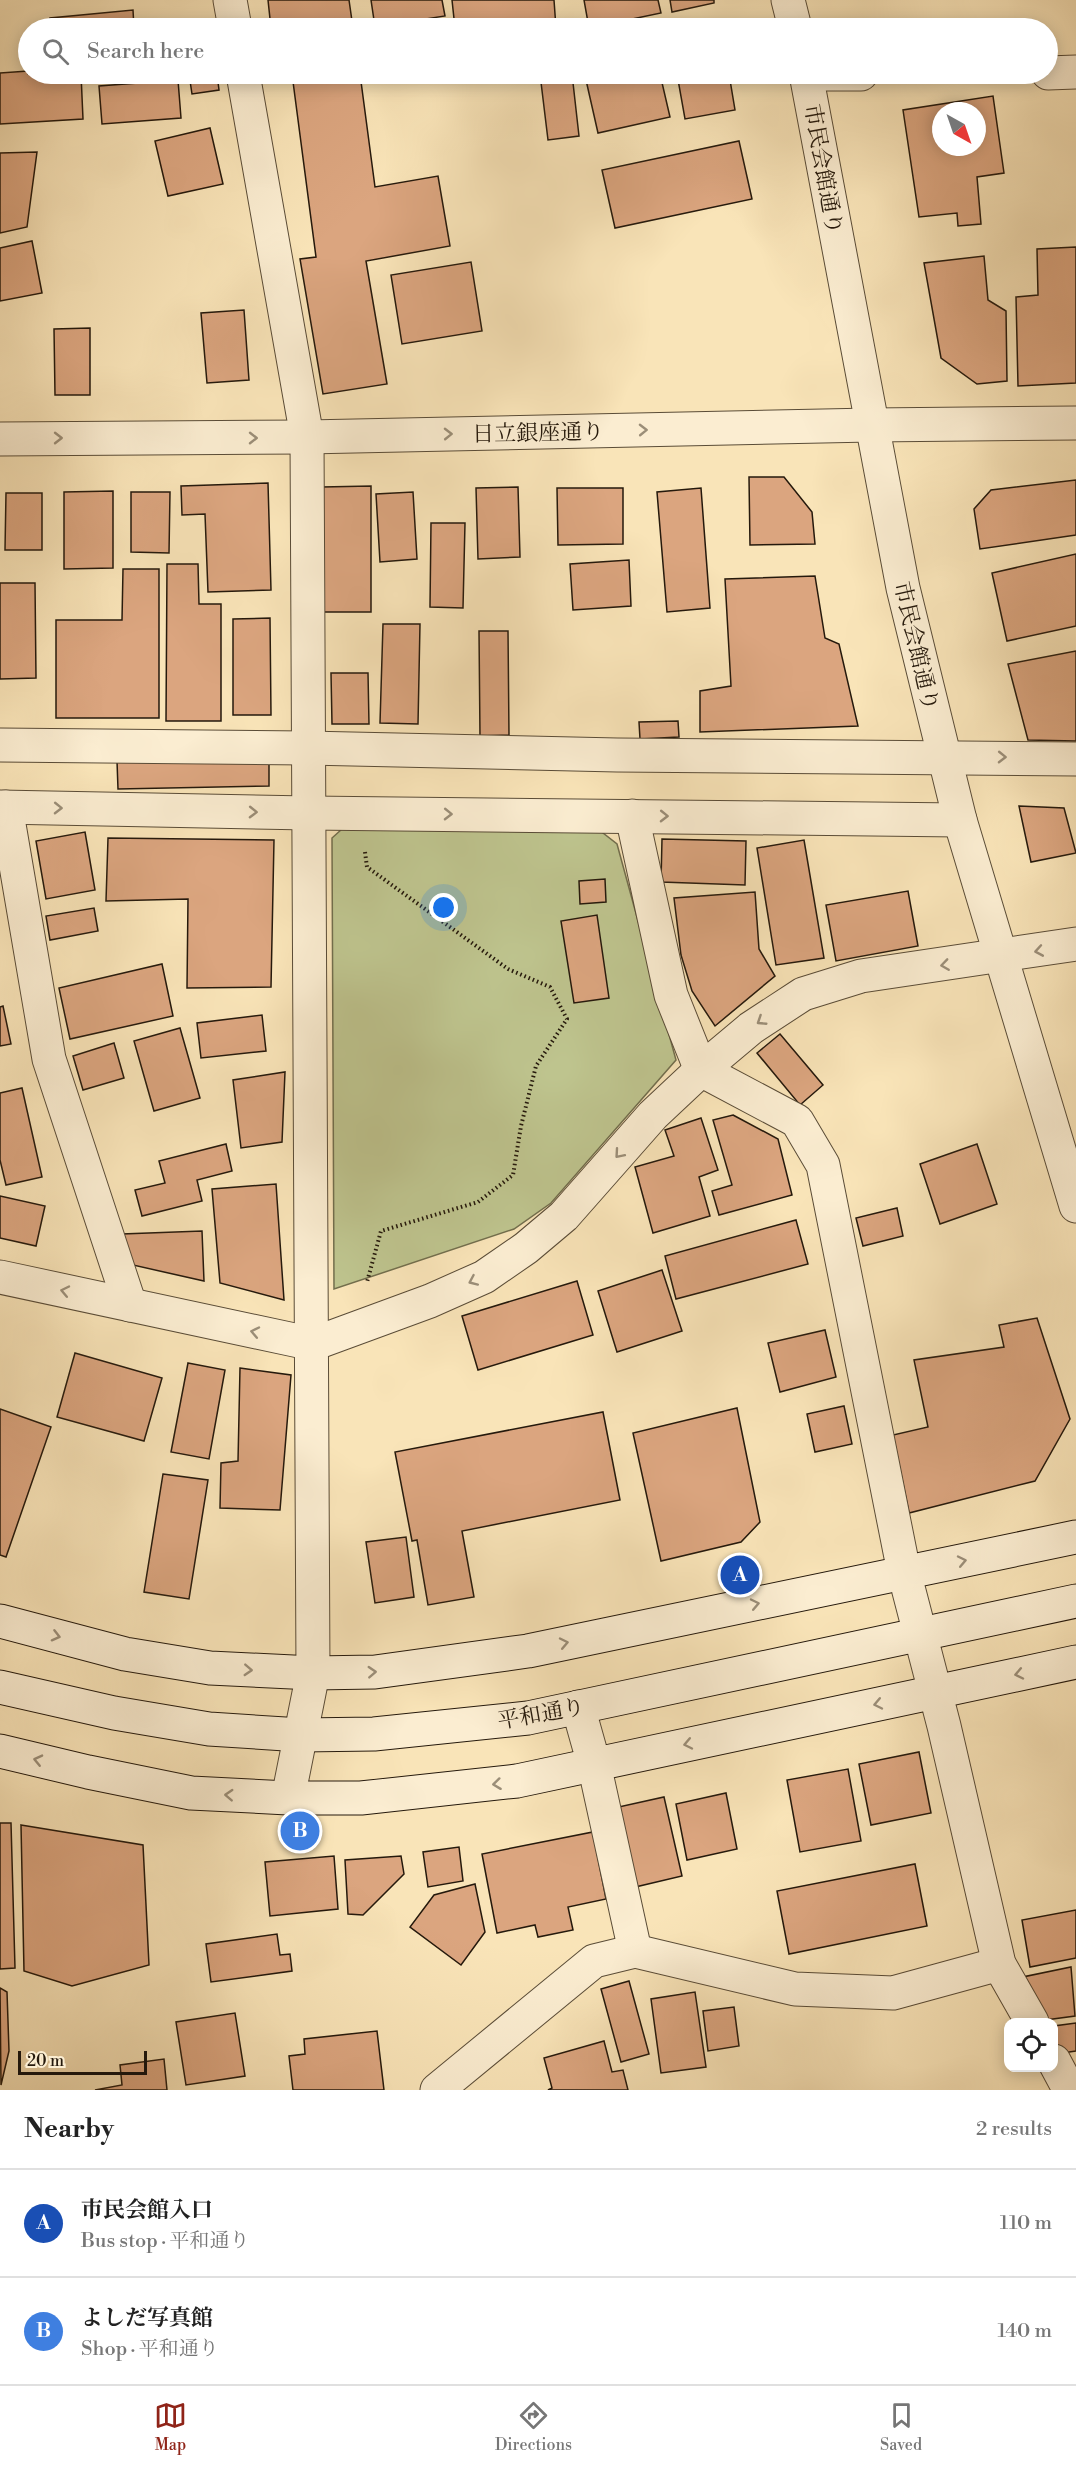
<!DOCTYPE html>
<meta charset="utf-8">
<style>
body{margin:0;font-family:"Libre Bodoni","Noto Serif JP",serif;background:#f6f6f6;color:#222}
.controls{position:absolute;right:18px;bottom:18px;display:grid;overflow:hidden;border-radius:12px;box-shadow:0 3px 15px #0003}
.controls button{width:54px;height:54px;display:grid;place-items:center;padding:0;border:0;border-bottom:2px solid #e0e0e0;background:#fff;color:#222;font:30px sans-serif}
.compass{position:absolute;left:932px;top:102px;width:54px;height:54px;border-radius:50%;background:#fff;box-shadow:0 3px 15px #0003;rotate:140deg}
.scale{position:absolute;left:18px;bottom:15px;width:129px;box-sizing:border-box;padding-left:6px;border:3px solid #25190c;border-top:0;font-size:16px;line-height:21px;white-space:nowrap;color:#25190c;-webkit-text-stroke:4px #fbedd1;paint-order:stroke}
.you{position:absolute;left:444px;top:908px;width:21px;height:21px;margin:-15px;border:4px solid #fff;border-radius:50%;background:#1a73e8;box-shadow:0 0 0 9px #1a73e833}
.badge{display:grid;place-items:center;width:39px;height:39px;border-radius:50%;background:#8f2418;color:#fff;font-size:20px;font-weight:700}
.pin{position:absolute;translate:-50% -50%;border:3px solid #fff;box-shadow:0 2px 6px #0006}
.list{margin:0;padding:0;list-style:none}
h2{display:flex;justify-content:space-between;align-items:center;height:78px;margin:0;padding:0 24px;font-size:26px}
h2 small{font-size:20px;font-weight:400;color:#767676}
.list li{display:grid;grid-template-columns:39px 1fr auto;gap:18px;align-items:center;box-sizing:border-box;height:108px;padding:0 24px;border-top:2px solid #e0e0e0}
.list b{display:block;font-size:22px;white-space:nowrap}
.list p{margin:0;font-size:20px;white-space:nowrap;color:#767676}
.list em{font-size:20px;font-style:normal;color:#767676}
.icon{flex:none;width:33px;height:33px;fill:none;stroke:currentColor;stroke-width:2;stroke-linecap:round;stroke-linejoin:round}
.map{position:relative;flex:none;width:1076px;height:2090px;overflow:hidden}
.search{position:absolute;background:#fff;box-shadow:0 3px 15px #0003;left:18px;right:18px;top:18px;height:66px;display:flex;align-items:center;gap:15px;box-sizing:border-box;padding:0 21px;border-radius:33px;color:#767676;font-size:22px}
.sheet{height:294px;background:#fff}
nav{display:flex;justify-content:space-around;align-items:center;box-sizing:border-box;height:84px;border-top:2px solid #e0e0e0;background:#fff;font-size:16px;color:#767676}
nav a{display:grid;justify-items:center;gap:3px}
nav .on{color:#8f2418}
.map>svg:first-child{display:block}
</style>
<div class="map">
<svg width="1076" height="2090" viewBox="0 0 1076 2090">
<rect width="100%" height="100%" fill="#f9e4b8"/>
<filter id="stains"><feTurbulence type="fractalNoise" baseFrequency=".00333" numOctaves="4"/><feColorMatrix values="0 0 0 0 .2 0 0 0 0 .09 0 0 0 0 .02 0 0 0 .5 -.17"/></filter>
<radialGradient id="worn" r=".72"><stop offset=".6" stop-color="#630" stop-opacity="0"/><stop offset="1" stop-color="#630" stop-opacity=".3"/></radialGradient>
<path fill="#bec48e" stroke="#726e4d" stroke-width="1.5" d="M351,821L594,826L617,844L676,1060L551,1203L514,1229L334,1289L332,838Z"/>
<g fill="#dba57f" stroke="#25190c" stroke-width="1.5" fill-rule="evenodd">
<path d="M268,0H349L352,21L271,28Z"/>
<path d="M371,0H442L445,16L375,27Z"/>
<path d="M452,0H554L556,28H455Z"/>
<path d="M584,0H658L661,13L589,28Z"/>
<path d="M670,0H714V3L672,12Z"/>
<path d="M133,10L134,28H51L50,18Z"/>
<path d="M28,71V74H81L83,119L0,124V73Z"/>
<path d="M189,74H217L219,90L192,94Z"/>
<path d="M292,74H360L375,187L438,176L450,246L366,261L387,384L323,394L300,259L316,257Z"/>
<path d="M540,74H572L579,136L548,140Z"/>
<path d="M616,74H660L670,117L598,133L586,80Z"/>
<path d="M677,74H729L735,110L685,119Z"/>
<path d="M178,80L181,118L102,124L99,86Z"/>
<path d="M993,96L1004,173L977,177L981,224L958,226L957,213L919,217L903,110ZM941,111H977V147H941Z"/>
<path d="M210,128L223,184L168,196L155,141Z"/>
<path d="M739,141L752,199L615,228L602,170Z"/>
<path d="M37,152L27,227L0,233V153Z"/>
<path d="M32,241L42,293L0,301V248Z"/>
<path d="M1076,247V383L1018,386L1016,297L1038,295L1037,249Z"/>
<path d="M984,256L988,300L1006,311L1007,381L977,384L941,358L924,263Z"/>
<path d="M471,262L482,331L402,344L391,275Z"/>
<path d="M244,310L249,380L207,383L201,313Z"/>
<path d="M90,328V395H55L54,329Z"/>
<path d="M749,477H784L812,512L815,544L750,545Z"/>
<path d="M1076,480V535L980,549L974,509L991,490Z"/>
<path d="M268,483L271,590L208,592L205,514L182,515L181,486Z"/>
<path d="M371,486V612H323L322,487Z"/>
<path d="M518,487L520,557L478,559L476,488Z"/>
<path d="M557,488H623V544L558,545Z"/>
<path d="M701,488L710,608L667,612L657,492Z"/>
<path d="M113,491V568L64,569V492Z"/>
<path d="M131,492H170L169,553L131,552Z"/>
<path d="M413,492L417,559L380,562L376,494Z"/>
<path d="M6,493H42V550H5Z"/>
<path d="M431,523H465L463,608L430,607Z"/>
<path d="M1076,554V626L1007,641L992,573Z"/>
<path d="M629,560L631,606L573,610L570,564Z"/>
<path d="M167,564H198L199,604H221V721H166Z"/>
<path d="M123,569H159V718H56V620H122Z"/>
<path d="M815,576L825,638L839,644L858,726L700,732V691L731,686L725,579Z"/>
<path d="M0,583H35L36,678L0,679Z"/>
<path d="M270,618L271,715H233V619Z"/>
<path d="M383,624H420L418,724L380,723Z"/>
<path d="M479,631H508L509,735L480,736Z"/>
<path d="M1076,651V741L1028,740L1008,664Z"/>
<path d="M331,673H368L369,724H332Z"/>
<path d="M678,721L679,737L640,739L639,722Z"/>
<path d="M269,757V786L118,789L117,761Z"/>
<path d="M1019,806L1064,808L1076,853L1031,862Z"/>
<path d="M85,832L95,890L46,899L36,841Z"/>
<path d="M108,838L274,840L271,987L187,988L188,899L106,901Z"/>
<path d="M662,839L746,841L745,885L661,882Z"/>
<path d="M804,840L824,958L776,965L757,848Z"/>
<path d="M605,879L606,902L580,904L579,881Z"/>
<path d="M908,891L918,946L836,961L826,905Z"/>
<path d="M755,892L759,949L775,976L715,1026L692,991L681,955L674,898Z"/>
<path d="M94,908L98,931L50,940L46,916Z"/>
<path d="M597,915L609,998L574,1003L561,921Z"/>
<path d="M162,964L173,1016L70,1039L59,988Z"/>
<path d="M3,1006L11,1044L0,1046V1007Z"/>
<path d="M262,1015L266,1051L201,1058L197,1023Z"/>
<path d="M180,1028L200,1098L154,1111L134,1041Z"/>
<path d="M780,1034L823,1085L800,1105L757,1053Z"/>
<path d="M114,1043L124,1078L83,1090L73,1056Z"/>
<path d="M285,1072L282,1142L241,1148L233,1080Z"/>
<path d="M22,1088L42,1177L6,1185L0,1160V1093Z"/>
<path d="M733,1115L778,1139L792,1195L719,1215L712,1191L732,1185L713,1120Z"/>
<path d="M701,1118L718,1170L699,1177L710,1216L653,1233L635,1167L674,1156L665,1130Z"/>
<path d="M226,1144L232,1171L197,1180L202,1201L142,1216L135,1190L165,1183L159,1161Z"/>
<path d="M977,1144L997,1204L940,1224L920,1164Z"/>
<path d="M276,1184L284,1300L220,1283L212,1189Z"/>
<path d="M0,1196L45,1206L36,1246L0,1238Z"/>
<path d="M897,1208L903,1236L863,1246L856,1218Z"/>
<path d="M796,1220L808,1264L676,1299L665,1256Z"/>
<path d="M202,1231L204,1281L124,1263L122,1234Z"/>
<path d="M662,1270L682,1331L617,1352L598,1291Z"/>
<path d="M577,1281L593,1335L478,1370L462,1316Z"/>
<path d="M1037,1318L1070,1419L1035,1481L909,1513L893,1435L928,1427L914,1360L1004,1347L999,1325Z"/>
<path d="M825,1330L836,1377L780,1392L768,1343Z"/>
<path d="M75,1353L162,1378L144,1441L57,1417Z"/>
<path d="M188,1363L225,1370L209,1459L171,1452Z"/>
<path d="M240,1368L291,1375L280,1510L220,1508L221,1463L238,1461Z"/>
<path d="M844,1406L852,1444L815,1452L807,1414Z"/>
<path d="M737,1408L760,1522L741,1542L661,1561L633,1433Z"/>
<path d="M0,1409L51,1427L6,1557L0,1555Z"/>
<path d="M603,1412L620,1500L462,1531L474,1597L428,1605L417,1540L412,1541L395,1452Z"/>
<path d="M163,1474L208,1480L189,1599L144,1592Z"/>
<path d="M406,1537L414,1597L375,1603L366,1542Z"/>
<path d="M919,1752L931,1813L871,1825L859,1764Z"/>
<path d="M848,1769L861,1841L800,1852L787,1780Z"/>
<path d="M726,1793L737,1849L687,1860L676,1804Z"/>
<path d="M664,1797L682,1876L631,1888L614,1808Z"/>
<path d="M0,1823H11L15,1968L0,1969Z"/>
<path d="M21,1825L143,1845L149,1965L72,1986L24,1971Z"/>
<path d="M593,1832L606,1899L568,1907L573,1930L538,1937L535,1925L497,1933L482,1854Z"/>
<path d="M459,1847L463,1881L428,1887L423,1852Z"/>
<path d="M334,1856L338,1909L270,1916L265,1862Z"/>
<path d="M401,1856L404,1874L363,1915L348,1914L345,1860Z"/>
<path d="M915,1864L927,1926L789,1954L777,1891Z"/>
<path d="M475,1884L485,1932L461,1965L410,1927L434,1895Z"/>
<path d="M1076,1910V1958L1030,1967L1022,1920Z"/>
<path d="M277,1934L280,1955L290,1954L292,1971L211,1982L206,1944Z"/>
<path d="M1071,1967L1075,2016L1038,2021L1013,1979Z"/>
<path d="M629,1981L649,2054L621,2062L601,1989Z"/>
<path d="M0,1988L7,1992L9,2051L1,2085Z"/>
<path d="M695,1992L706,2067L661,2073L651,1999Z"/>
<path d="M734,2007L739,2046L708,2051L703,2011Z"/>
<path d="M235,2013L245,2076L186,2085L176,2022Z"/>
<path d="M1076,2023V2051L1056,2054L1054,2049V2026Z"/>
<path d="M377,2031L384,2090H293L289,2056L305,2054L304,2039Z"/>
<path d="M604,2041L612,2072L623,2070L628,2090H548L552,2088L544,2058Z"/>
<path d="M164,2059L167,2090H95L122,2085L120,2065Z"/>
</g>
<g fill="none" stroke-linecap="round" stroke-linejoin="round">
<g stroke="#5a4c37" stroke-width="35">
<g id="minor">
<path d="M230,0L235,28"/>
<path d="M1048,73L1076,72"/>
<path d="M243,74L307,437L313,1673L288,1798"/>
<path d="M806,74H861"/>
<path d="M0,439L307,437L871,425L1076,423"/>
<path d="M0,745L307,748L617,755L1076,759"/>
<path d="M0,807L309,813L960,820"/>
<path d="M6,807L49,1059L130,1305"/>
<path d="M632,816L671,995L701,1070L797,1121L823,1165L904,1572L944,1726L999,1964L1032,2022"/>
<path d="M0,1277L313,1344L430,1301L484,1277L526,1248L564,1216L653,1115L701,1070L751,1028L803,994L861,976L1076,944"/>
<path d="M578,1707L594,1764L635,1951"/>
<path d="M1054,2061L1069,2089"/>
<path d="M437,2090L594,1961L635,1951L795,1989L893,1993L999,1964"/>
</g>
</g>
<g stroke="#5a4c37" stroke-width="35">
<g id="tertiary">
<path d="M788,0L795,28"/>
<path d="M806,74L903,588L960,820L1076,1206"/>
</g>
</g>
<g stroke="#25190c" stroke-width="35">
<g id="secondary">
<path d="M0,1621L125,1654L210,1668L313,1673L375,1672L528,1651L1076,1537"/>
<path d="M0,1687L114,1713L209,1729L301,1735L374,1734L528,1718L1076,1601"/>
<path d="M0,1751L88,1772L191,1793L288,1798H361L517,1781L1076,1662"/>
</g>
</g>
<path stroke="#25190c" stroke-width="4" stroke-dasharray="1.5 3" stroke-linecap="butt" d="M365,852L367,867L508,969L550,987L567,1019L536,1066L521,1126L513,1175L478,1202L381,1231L367,1282"/>
<use href="#minor" stroke="#fbedd1" stroke-width="33"/>
<use href="#tertiary" stroke="#fbedd1" stroke-width="33"/>
<use href="#secondary" stroke="#fbedd1" stroke-width="33"/>
</g>
<defs><path id="oneway-chevron" d="M-2-3.5L2.5 0L-2 3.5" fill="none" stroke-width="1.6" stroke-linecap="round" stroke-linejoin="round" transform="scale(1.5)"/></defs>
<g stroke="#9b8e78">
<use href="#oneway-chevron" transform="translate(643 430) rotate(-1)"/>
<use href="#oneway-chevron" transform="translate(448 434) rotate(-1)"/>
<use href="#oneway-chevron" transform="translate(58 438)"/>
<use href="#oneway-chevron" transform="translate(253 438)"/>
<use href="#oneway-chevron" transform="translate(1002 757) rotate(1)"/>
<use href="#oneway-chevron" transform="translate(58 808) rotate(1)"/>
<use href="#oneway-chevron" transform="translate(253 812) rotate(1)"/>
<use href="#oneway-chevron" transform="translate(448 814) rotate(1)"/>
<use href="#oneway-chevron" transform="translate(664 816) rotate(1)"/>
<use href="#oneway-chevron" transform="translate(1039 951) rotate(170)"/>
<use href="#oneway-chevron" transform="translate(945 965) rotate(172)"/>
<use href="#oneway-chevron" transform="translate(761 1021) rotate(147)"/>
<use href="#oneway-chevron" transform="translate(619 1154) rotate(131)"/>
<use href="#oneway-chevron" transform="translate(473 1281) rotate(156)"/>
<use href="#oneway-chevron" transform="translate(65 1291) rotate(-168)"/>
<use href="#oneway-chevron" transform="translate(255 1332) rotate(-168)"/>
<use href="#oneway-chevron" transform="translate(962 1561) rotate(-12)"/>
<use href="#oneway-chevron" transform="translate(755 1604) rotate(-12)"/>
<use href="#oneway-chevron" transform="translate(56 1636) rotate(14)"/>
<use href="#oneway-chevron" transform="translate(564 1643) rotate(-12)"/>
<use href="#oneway-chevron" transform="translate(248 1670) rotate(3)"/>
<use href="#oneway-chevron" transform="translate(372 1672) rotate(-3)"/>
<use href="#oneway-chevron" transform="translate(1019 1674) rotate(168)"/>
<use href="#oneway-chevron" transform="translate(878 1704) rotate(168)"/>
<use href="#oneway-chevron" transform="translate(688 1744) rotate(168)"/>
<use href="#oneway-chevron" transform="translate(38 1760) rotate(-167)"/>
<use href="#oneway-chevron" transform="translate(497 1784) rotate(173)"/>
<use href="#oneway-chevron" transform="translate(229 1795) rotate(-177)"/>
</g>
<g text-anchor="middle" stroke-width="5" stroke-linejoin="round" paint-order="stroke">
<g font-size="22" fill="#25190c" stroke="#fbedd1">
<text transform="translate(824 169) rotate(80)" y="8">市民会館通り</text>
<text transform="translate(538 432) rotate(-1)" y="8">日立銀座通り</text>
<text transform="translate(917 646) rotate(77)" y="8">市民会館通り</text>
<text transform="translate(541 1713) rotate(-10)" y="8">平和通り</text>
</g>
</g>
<rect width="100%" height="100%" filter="url(#stains)"/>
<rect width="100%" height="100%" fill="url(#worn)"/>
</svg>
<div class="controls">
<button><svg class="icon" aria-label="locate" viewBox="0 0 24 24"><circle cx="12" cy="12" r="6"/><path d="M12 2v4M12 18v4M2 12h4M18 12h4"/></svg></button>
</div>
<svg class="compass" viewBox="-18 -18 36 36"><path d="M0-13l5 13h-10z" fill="#e53935"/><path d="M0 13l5-13h-10z" fill="#767676"/></svg>
<div class="scale">20 m</div>
<div class="you"></div>
<div class="pin badge" style="left:740px;top:1575px;background:#1a4fb4">A</div>
<div class="pin badge" style="left:300px;top:1831px;background:#3f7fe0">B</div>
<div class="search"><svg class="icon" aria-label="search" viewBox="0 0 24 24"><circle cx="10" cy="10" r="6"/><path d="M15 15l6 6"/></svg>Search here</div>
</div>
<section class="sheet">
<h2>Nearby<small>2 results</small></h2>
<ul class="list">
<li><span class="badge" style="background:#1a4fb4">A</span><div><b>市民会館入口</b><p>Bus stop · 平和通り</p></div><em>110 m</em></li>
<li><span class="badge" style="background:#3f7fe0">B</span><div><b>よしだ写真館</b><p>Shop · 平和通り</p></div><em>140 m</em></li>
</ul>
</section>
<nav>
<a class="on"><svg class="icon" aria-label="map" viewBox="0 0 24 24"><path d="M3 6l6-2 6 2 6-2v14l-6 2-6-2-6 2zM9 4v14M15 6v14"/></svg>Map</a>
<a><svg class="icon" aria-label="directions" viewBox="0 0 24 24"><path d="M12 3l9 9-9 9-9-9zM9 14v-3h6M13 9l2 2-2 2"/></svg>Directions</a>
<a><svg class="icon" aria-label="saved" viewBox="0 0 24 24"><path d="M7 4h10v16l-5-4-5 4z"/></svg>Saved</a>
</nav>
